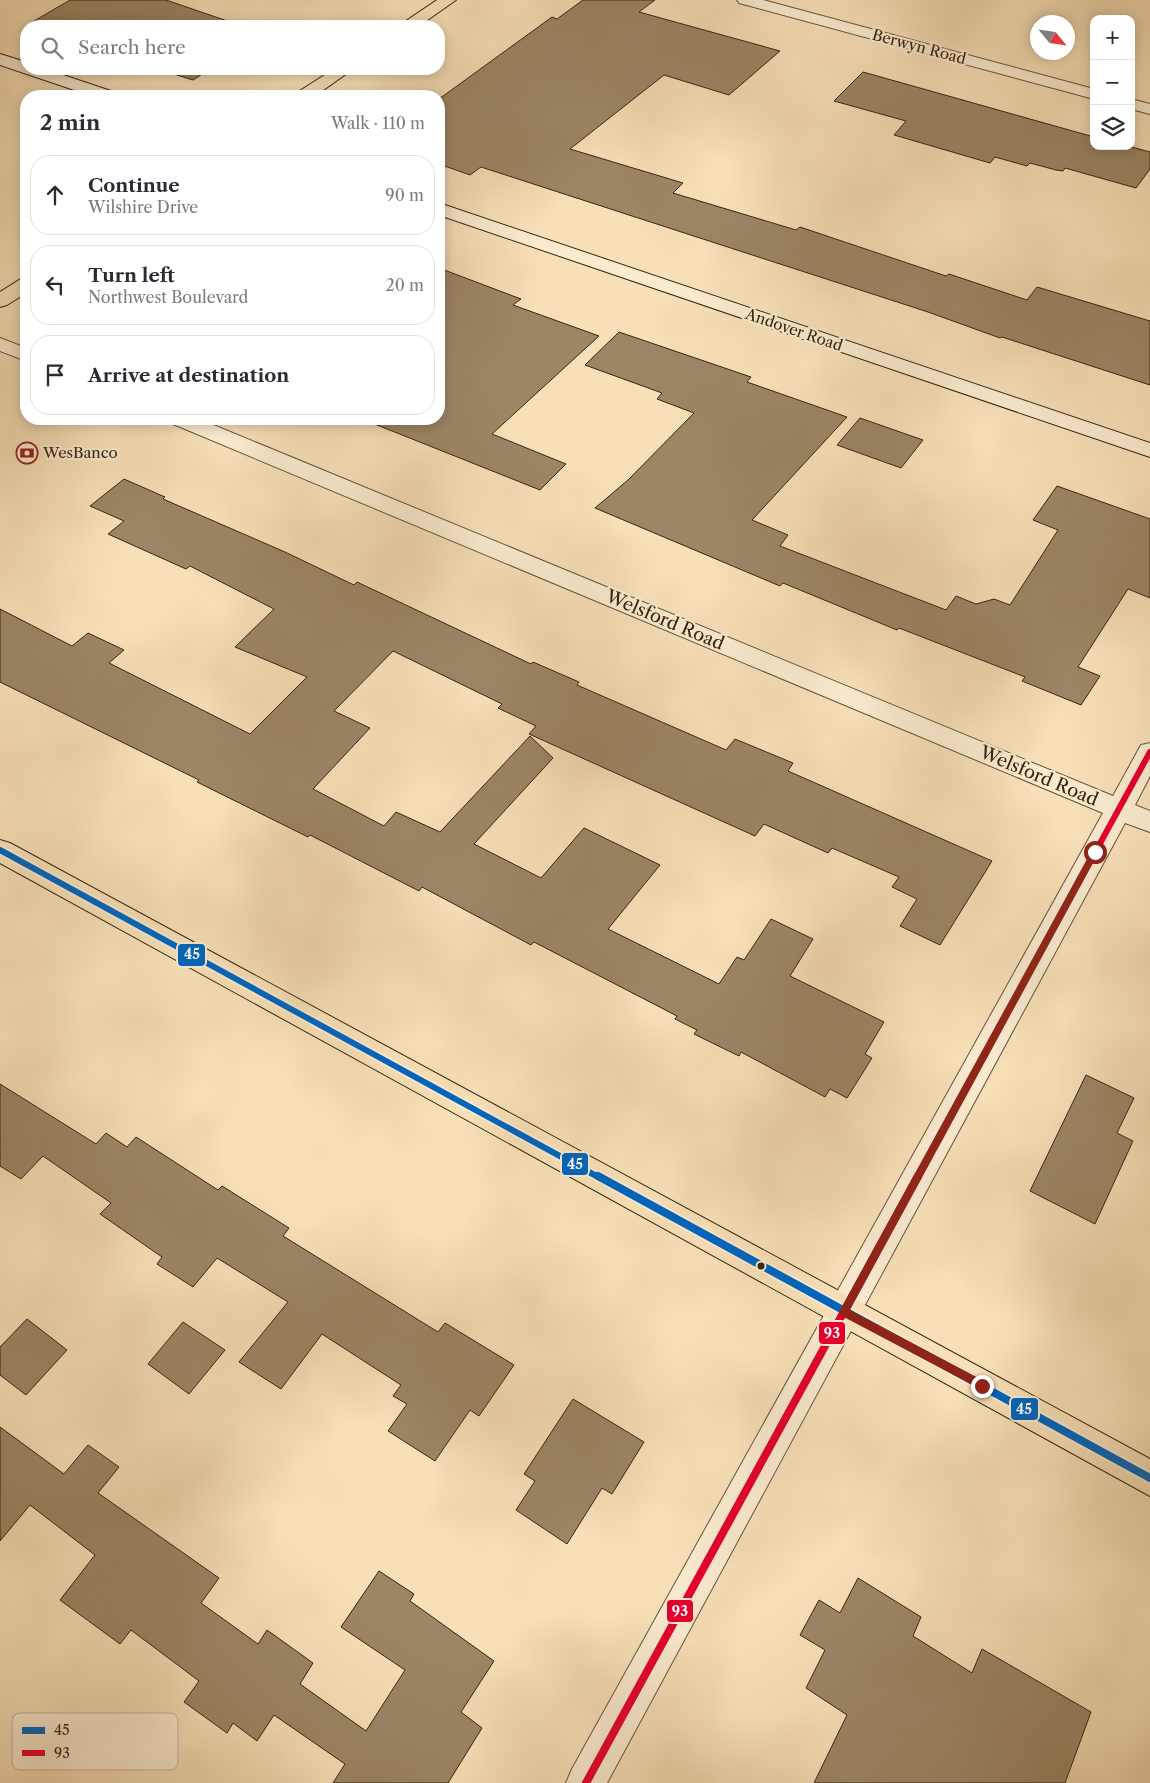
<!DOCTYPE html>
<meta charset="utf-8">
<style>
body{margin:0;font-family:"Libre Caslon Text",serif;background:#f7f7f7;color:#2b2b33}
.controls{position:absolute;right:15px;top:15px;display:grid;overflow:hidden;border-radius:10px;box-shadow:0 2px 12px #0003}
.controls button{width:45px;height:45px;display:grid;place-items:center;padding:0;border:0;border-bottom:1px solid #e1e1e2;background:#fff;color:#2b2b33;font:25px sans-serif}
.compass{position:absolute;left:1030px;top:15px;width:45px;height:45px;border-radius:50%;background:#fff;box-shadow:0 2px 12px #0003;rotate:119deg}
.stop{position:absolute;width:15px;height:15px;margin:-11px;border:4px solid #8f2418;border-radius:50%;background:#fff}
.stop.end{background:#8f2418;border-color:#fff;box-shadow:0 1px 5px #0008}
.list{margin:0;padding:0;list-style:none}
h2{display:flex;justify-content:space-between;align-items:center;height:65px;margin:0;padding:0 20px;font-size:21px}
h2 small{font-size:16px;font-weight:400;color:#7c7c81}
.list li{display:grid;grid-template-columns:32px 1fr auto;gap:15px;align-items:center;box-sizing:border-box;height:80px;margin:0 10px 10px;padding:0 10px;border:1px solid #e1e1e2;border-radius:20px}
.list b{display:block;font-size:19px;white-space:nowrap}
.list p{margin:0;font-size:16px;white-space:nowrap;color:#7c7c81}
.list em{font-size:16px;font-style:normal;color:#7c7c81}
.icon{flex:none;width:28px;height:28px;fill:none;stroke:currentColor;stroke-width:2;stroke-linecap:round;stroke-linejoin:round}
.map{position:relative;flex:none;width:1150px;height:1783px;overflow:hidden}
.search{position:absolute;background:#fff;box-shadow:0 2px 12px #0003;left:20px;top:20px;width:425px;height:55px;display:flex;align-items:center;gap:12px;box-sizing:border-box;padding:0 18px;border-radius:20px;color:#7c7c81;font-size:19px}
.panel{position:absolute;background:#fff;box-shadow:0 2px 12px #0003;left:20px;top:90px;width:425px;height:335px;border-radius:20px}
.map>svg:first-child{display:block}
</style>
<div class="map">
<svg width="1150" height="1783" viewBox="0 0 1150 1783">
<rect width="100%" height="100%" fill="#f7dfb7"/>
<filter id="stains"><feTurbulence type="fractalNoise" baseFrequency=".004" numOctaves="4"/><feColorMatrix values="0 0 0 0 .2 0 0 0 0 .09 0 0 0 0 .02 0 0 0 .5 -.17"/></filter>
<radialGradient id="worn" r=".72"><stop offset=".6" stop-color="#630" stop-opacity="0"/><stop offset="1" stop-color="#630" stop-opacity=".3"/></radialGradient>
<g fill="#9b8666" stroke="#37250e">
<path d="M70,0H166L242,26H36L29,24Z"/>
<path d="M583,0H655L639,12L780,51L729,95L664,75L570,149L683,183L673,193L796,230L800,227L946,276L949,274L1027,300L1037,287L1150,321V385L1002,337L1000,338L928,312L481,167L470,175L439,164V99L552,17L557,19Z"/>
<path d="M158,69H210L193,80Z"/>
<path d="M863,72L1094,137V146H1128L1150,152V169L1136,188L1065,168L1063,171L1056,170L1030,163L1027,166L995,157L990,163L894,135L906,121L834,101Z"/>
<path d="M439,268L521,299L513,305L599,336L492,434L566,464L540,490L367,421L368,419H439Z"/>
<path d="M619,332L751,377L747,382L847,417L752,520L788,535L780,546L946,610L956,596L976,604L994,599L1010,605L1058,530L1033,520L1057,486L1150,519V598L1128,589L1078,667L1100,676L1081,705L1022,681L1025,677L899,628L897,630L783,583L780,586L595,508L628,480L694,413L657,399L662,393L585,365Z"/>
<path d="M860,418L923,440L901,468L837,445Z"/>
<path d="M124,479L165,497L163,499L285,552L354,585L357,582L531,664L533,662L579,682L577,685L726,750L735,739L793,763L788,771L992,861L940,945L900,926L917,899L892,887L899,877L832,848L828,853L764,824L755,836L529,734L536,726L498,708L502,704L393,651L334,711L370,728L313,789L384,826L396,812L440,832L530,736L553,758L474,844L541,878L584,828L660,865L608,929L719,984L737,957L744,960L771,919L813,939L790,976L884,1022L865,1054L872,1058L847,1098L830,1089L825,1097L741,1052L739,1056L694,1034L697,1030L675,1019L677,1016L534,942L531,945L422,887L419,891L310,835L308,837L197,782L199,780L0,682V609L72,646L88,633L124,650L109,663L250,734L307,677L235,647L274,609L190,566L186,569L108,534L124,521L90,506Z"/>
<path d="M1086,1075L1134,1098L1117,1133L1133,1141L1095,1224L1030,1191Z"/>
<path d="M0,1084L96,1144L106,1133L127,1147L136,1137L218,1190L222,1186L289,1228L283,1236L438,1332L445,1323L514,1365L479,1416L470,1410L435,1461L388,1431L407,1404L393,1396L401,1385L322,1334L281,1389L239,1362L288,1302L217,1258L193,1287L157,1264L162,1257L100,1214L111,1203L43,1156L21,1179L0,1166Z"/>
<path d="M27,1319L67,1350L26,1395L0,1375V1347Z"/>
<path d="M183,1322L225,1350L189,1394L148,1364Z"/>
<path d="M573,1399L644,1442L612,1494L602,1488L567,1544L516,1510L535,1481L524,1474Z"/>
<path d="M0,1427L64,1474L88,1445L119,1467L98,1493L219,1578L201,1603L258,1644L267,1630L313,1663L300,1684L366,1731L405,1670L341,1627L379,1571L414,1594L410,1601L494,1661L461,1712L482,1728L448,1783H333L345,1764L274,1715L257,1741L233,1723L227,1733L184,1702L199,1681L131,1630L120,1644L60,1600L95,1555L30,1505L0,1541Z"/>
<path d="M858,1578L921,1617L913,1636L972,1673L982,1649L1091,1712L1065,1783H814L847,1715L806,1688L825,1650L800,1635L819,1600L840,1613Z"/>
</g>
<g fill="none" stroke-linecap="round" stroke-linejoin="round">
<g stroke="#675438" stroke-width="2">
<g id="street">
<path d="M737,0H763L1094,89V99L739,3Z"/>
<path d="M1131,99L1150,104V114L1131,109Z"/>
<path d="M0,338L26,348V361L0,351Z"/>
<path d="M170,419H199L1113,796L1141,745L1150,743V776L1135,805L1150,811V832L1125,823L607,1783H566L572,1769L1103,813L173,424Z"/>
</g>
</g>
<g stroke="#37250e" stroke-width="2">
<g id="secondary">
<path d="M0,54L26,62V69H45L114,92L117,96H92L0,65Z"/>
<path d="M439,203L1150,443V457L439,215Z"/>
</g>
</g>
<g stroke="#37250e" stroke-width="2">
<g id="primary">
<path d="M437,0H456L419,26H401L403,23Z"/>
<path d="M334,69H353L315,96H296L298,92Z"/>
<path d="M26,278V293L7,305L0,307V292L19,280Z"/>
<path d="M0,840L10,843L1150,1459V1496L0,863Z"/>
</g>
</g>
<use href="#street" fill="#faead0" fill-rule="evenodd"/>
<use href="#secondary" fill="#faead0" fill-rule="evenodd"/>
<use href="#primary" fill="#f7dfb7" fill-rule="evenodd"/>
<g stroke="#faead0" stroke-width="10">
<path id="bus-1-far1" d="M0,850L600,1178"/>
</g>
<g stroke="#faead0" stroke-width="12">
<path id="bus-1" d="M598,1176L1150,1478"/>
</g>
<g stroke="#faead0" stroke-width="10">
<path id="bus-2-far1" d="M917,1178L1150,752"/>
</g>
<g stroke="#faead0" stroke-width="12">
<path id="bus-2" d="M586,1783L918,1176"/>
</g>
<use href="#bus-1-far1" stroke="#0065bd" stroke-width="6"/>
<use href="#bus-1" stroke="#0065bd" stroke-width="8"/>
<use href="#bus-2-far1" stroke="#e4002b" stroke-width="6"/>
<use href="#bus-2" stroke="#e4002b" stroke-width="8"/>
</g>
<path fill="#8f2418" d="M1095,849L1099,852L850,1310L986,1382V1389L982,1390L840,1315L839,1312L1092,850Z"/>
<defs>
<g id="bank-ring" transform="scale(1.125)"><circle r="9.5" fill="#faead0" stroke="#8f2418" stroke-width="1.5"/><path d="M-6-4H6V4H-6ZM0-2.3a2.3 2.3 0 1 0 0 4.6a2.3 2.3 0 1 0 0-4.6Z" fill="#8f2418"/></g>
</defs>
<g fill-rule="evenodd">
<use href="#bank-ring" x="27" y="453"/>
</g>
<circle fill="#37250e" stroke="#faead0" stroke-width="2" cx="761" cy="1266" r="4.5"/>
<g text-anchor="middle" stroke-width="4.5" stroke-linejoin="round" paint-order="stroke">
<g font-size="15" fill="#37250e" stroke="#faead0">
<text transform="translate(919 47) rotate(15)" y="5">Berwyn Road</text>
<text transform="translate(794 330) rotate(19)" y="5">Andover Road</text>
</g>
<g font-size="15" fill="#37250e" stroke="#faead0" text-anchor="start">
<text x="43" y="458">WesBanco</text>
</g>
<g font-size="18" fill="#37250e" stroke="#faead0">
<text transform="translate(665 620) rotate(23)" y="6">Welsford Road</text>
<text transform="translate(1039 776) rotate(23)" y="6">Welsford Road</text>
</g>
</g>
<rect x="12" y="1713" width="166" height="57" rx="8" fill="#faead0" stroke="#c0af96" stroke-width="1"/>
<rect x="22" y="1727" width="23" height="7" fill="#0065bd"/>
<rect x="22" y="1750" width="23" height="6" fill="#e4002b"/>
<g font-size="14" fill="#37250e">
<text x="54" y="1735">45</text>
<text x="54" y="1758">93</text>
</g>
<g stroke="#faead0" stroke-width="2">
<rect x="177" y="943" width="29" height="24" rx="5" fill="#0065bd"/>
<rect x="561" y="1152" width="28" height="24" rx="5" fill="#0065bd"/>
<rect x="818" y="1321" width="28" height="24" rx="5" fill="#e4002b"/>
<rect x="1010" y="1397" width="29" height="24" rx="5" fill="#0065bd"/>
<rect x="666" y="1599" width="28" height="24" rx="5" fill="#e4002b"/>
</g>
<g font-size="14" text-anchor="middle" font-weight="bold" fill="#fff">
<text x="192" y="959">45</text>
<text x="575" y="1169">45</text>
<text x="832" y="1338">93</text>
<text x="1024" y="1414">45</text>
<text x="680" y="1616">93</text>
</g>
<rect width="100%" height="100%" filter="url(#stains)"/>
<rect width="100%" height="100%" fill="url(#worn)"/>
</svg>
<div class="controls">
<button>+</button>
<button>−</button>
<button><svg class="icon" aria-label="layers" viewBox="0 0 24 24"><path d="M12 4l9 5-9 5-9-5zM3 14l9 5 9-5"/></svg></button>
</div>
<svg class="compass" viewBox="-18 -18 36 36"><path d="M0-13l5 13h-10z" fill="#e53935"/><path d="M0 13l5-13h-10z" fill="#7c7c81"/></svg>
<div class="stop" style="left:1095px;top:852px"></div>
<div class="stop end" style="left:982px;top:1386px"></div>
<div class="search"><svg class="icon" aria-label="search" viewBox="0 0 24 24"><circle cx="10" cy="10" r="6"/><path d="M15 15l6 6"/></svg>Search here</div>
<section class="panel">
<h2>2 min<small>Walk · 110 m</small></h2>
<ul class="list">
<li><svg class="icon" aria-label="ahead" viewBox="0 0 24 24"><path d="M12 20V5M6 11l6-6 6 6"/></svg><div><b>Continue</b><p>Wilshire Drive</p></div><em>90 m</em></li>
<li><svg class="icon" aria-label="left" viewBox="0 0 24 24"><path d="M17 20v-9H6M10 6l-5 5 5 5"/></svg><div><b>Turn left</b><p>Northwest Boulevard</p></div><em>20 m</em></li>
<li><svg class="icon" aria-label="arrive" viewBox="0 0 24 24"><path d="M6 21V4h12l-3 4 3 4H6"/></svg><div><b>Arrive at destination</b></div></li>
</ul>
</section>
</div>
